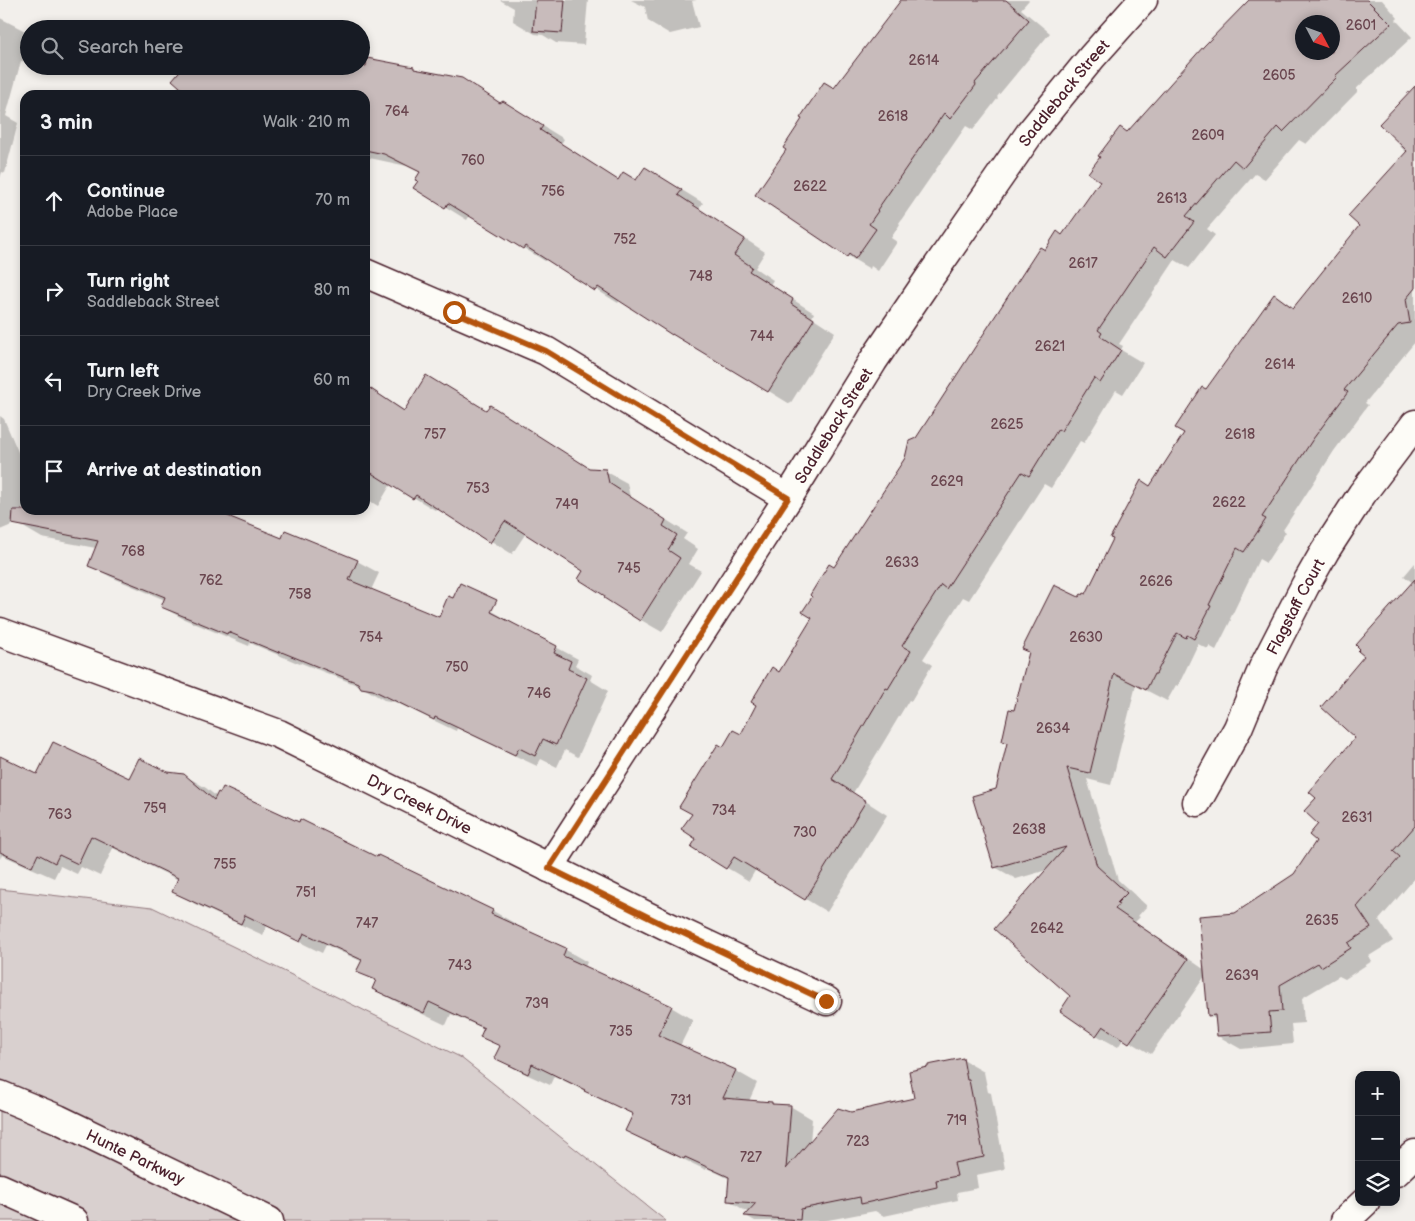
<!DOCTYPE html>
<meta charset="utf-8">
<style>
body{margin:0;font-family:"Balsamiq Sans",sans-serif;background:#242831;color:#f1f3f6}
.controls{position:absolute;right:15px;bottom:15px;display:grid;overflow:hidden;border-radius:10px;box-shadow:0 2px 8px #0003}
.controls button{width:45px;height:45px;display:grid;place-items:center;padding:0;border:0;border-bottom:1px solid #363941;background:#171b24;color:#f1f3f6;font:25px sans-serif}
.compass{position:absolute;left:1295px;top:15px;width:45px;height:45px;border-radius:50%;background:#171b24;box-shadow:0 2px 8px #0003;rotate:131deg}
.stop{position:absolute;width:15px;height:15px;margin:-11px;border:4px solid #b45309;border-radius:50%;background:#fff}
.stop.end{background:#b45309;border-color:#fff;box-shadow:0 1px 5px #0008}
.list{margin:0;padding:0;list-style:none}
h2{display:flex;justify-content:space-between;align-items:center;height:65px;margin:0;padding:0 20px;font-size:21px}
h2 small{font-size:16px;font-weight:400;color:#9ea1a6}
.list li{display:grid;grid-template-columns:32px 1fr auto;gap:15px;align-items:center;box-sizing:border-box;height:90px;padding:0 20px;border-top:1px solid #363941}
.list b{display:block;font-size:19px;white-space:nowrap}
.list p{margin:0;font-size:16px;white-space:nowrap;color:#9ea1a6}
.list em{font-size:16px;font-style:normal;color:#9ea1a6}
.icon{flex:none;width:28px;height:28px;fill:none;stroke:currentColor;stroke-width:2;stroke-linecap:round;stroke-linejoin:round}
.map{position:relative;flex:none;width:1415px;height:1221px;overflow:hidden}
.search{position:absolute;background:#171b24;box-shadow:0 2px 8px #0003;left:20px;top:20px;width:350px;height:55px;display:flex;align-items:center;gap:12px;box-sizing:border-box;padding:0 18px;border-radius:28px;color:#9ea1a6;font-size:19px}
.panel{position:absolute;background:#171b24;box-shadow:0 2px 8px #0003;left:20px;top:90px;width:350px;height:425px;border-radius:15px}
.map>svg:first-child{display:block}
</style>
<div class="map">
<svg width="1415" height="1221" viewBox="0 0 1415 1221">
<rect width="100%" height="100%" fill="#f2efeb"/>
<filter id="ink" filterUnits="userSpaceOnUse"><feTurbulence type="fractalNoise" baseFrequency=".02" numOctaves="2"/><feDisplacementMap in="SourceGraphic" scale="10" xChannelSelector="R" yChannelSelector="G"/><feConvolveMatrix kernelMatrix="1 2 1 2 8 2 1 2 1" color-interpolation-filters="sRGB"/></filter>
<g filter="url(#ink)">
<path fill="#d9d0cf" stroke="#92787d" d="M0,889L152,907L460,1057L666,1221H0Z"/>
<g fill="#0003" fill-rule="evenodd">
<path d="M500,0H588L584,45L556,43L543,35L535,34L513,21L514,8Z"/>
<path d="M631,0H697L692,1L699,27L670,34L648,21L645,7Z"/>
<path d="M903,0H1029L1021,9L1050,33L997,97L998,98L973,130L966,126L899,223L900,224L891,238L897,242L878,271L871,266L870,269L848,256L757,195Z"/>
<path d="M1262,0H1382L1398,18L1396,20L1412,37L1356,89L1358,91L1306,144L1299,140L1265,179L1255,174L1207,229L1215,235L1189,268L1175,260L1119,344L1123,346L1121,350L1143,363L1123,394L1116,390L1084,443L1080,441L1051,488L1044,484L969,600L963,597L923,659L932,665L911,701L909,700L853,793L887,815L827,912L756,869L749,881L692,847L698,838L693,814L723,749L741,735L813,617L835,569L906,459L917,439L1045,251L1062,236L1101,181L1128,133ZM1302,22H1332V52H1302Z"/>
<path d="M0,18L29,33V56L27,62L21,61L6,116L18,123L5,173L2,172L0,178Z"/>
<path d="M361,58L413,68L420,72L501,103L525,115L564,139L561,144L619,181H667L703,203L699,209L765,252L755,268L773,280L770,285L814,313L812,317L835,332L790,404L620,300L618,303L547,259L545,261L470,215L467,220L446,207L415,188L419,181L421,173L407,166L365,157V95H268L361,66Z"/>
<path d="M192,71L233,95H171Z"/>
<path d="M1415,109V342L1365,403L1368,405L1334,451L1283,530L1286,532L1266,563L1259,559L1230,619L1231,620L1216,650L1209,646L1208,649L1198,644L1178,686L1176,685L1167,701L1136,685L1111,785L1087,779L1118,880L1147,906L1138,916L1140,917L1135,922L1205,970L1235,914L1295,875L1318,841L1320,823L1318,798L1357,738L1366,656L1413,583L1404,576L1415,563V878L1379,920L1393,941L1369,956L1372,961L1345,979L1339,976L1302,998L1304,1023L1291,1024L1293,1044L1241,1049L1218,1036L1217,1020L1209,1015L1205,976L1151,1054L1124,1038L1118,1047L1096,1035L1072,996L1047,870L1016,879L995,867L998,790L1015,712L1080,599L1086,595L1151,487L1185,433L1206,391L1275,296L1295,308L1361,226L1407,153L1400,146L1402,144Z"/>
<path d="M365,385L405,411H487L591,469L605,471L627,483L630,497L687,533L683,539L698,549L689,564L701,571L662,632L641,620L607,596L584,571L526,533L512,554L437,507L435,510L391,484L378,506L365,498Z"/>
<path d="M0,416L4,419L25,468V510H213L283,539L357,561L379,573L371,590L439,619L465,600L492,611L513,623V624L578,659L575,665L592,675L590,680L608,691L578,757L565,750L557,767L541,759L537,766L457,728L456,731L395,702L384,700L362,687L301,663L300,664L250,643L249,646L184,619L162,607L165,600L111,577L89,565L96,548L42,538L20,525L21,521L0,530Z"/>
<path d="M0,758L38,775L130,780L168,774L184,775L206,788L217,797L378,858L379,857L493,911L514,923L513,925L566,950L587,962L585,967L671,1007L693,1020L680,1046L736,1071L757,1083L749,1101L772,1103L776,1105L790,1106L812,1119L810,1142L851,1113L915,1099L963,1060L984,1072L988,1092L991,1093L1005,1169L976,1175L978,1188L957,1192L958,1200L884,1216L875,1211L823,1221H755L746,1216L749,1213L728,1200L730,1179L707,1168L706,1170L649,1143L627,1131L634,1115L554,1076L550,1085L517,1070L496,1057L501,1047L482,1036L485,1029L451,1014L446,1025L395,1001L373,989L377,982L358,971L363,962L326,945L322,953L267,926L263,935L195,904L174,891L179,880L113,848L100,876L81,867L77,874L60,866L54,878L2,855L0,859Z"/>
</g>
<g fill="#c8bbbb" stroke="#4a1f2b" fill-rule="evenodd">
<path d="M536,0H565L562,33L533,31Z"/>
<path d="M901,0H1006L1029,20L975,83L976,85L950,119L944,113L877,210L878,211L869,224L876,229L855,259L849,254L847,257L755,195L786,150L783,148L802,119L800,118L824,82L834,88Z"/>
<path d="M1249,0H1367L1391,24L1335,76L1337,77L1283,132L1278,127L1243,168L1234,160L1186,216L1194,222L1167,257L1154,247L1098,330L1102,333L1100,336L1121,350L1100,383L1094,378L1061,431L1058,429L1029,476L1022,472L946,589L941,585L902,646L911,651L888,689L886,688L832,779L866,801L805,900L734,857L726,869L691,847L696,839L681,829L692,814L679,807L718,744L723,747L733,730L741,734L756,705L751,702L772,667L779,672L812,618L802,612L812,597L810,595L829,564L834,567L905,458L909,441L916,438L1040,247L1045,250L1057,231L1062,235L1100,181L1088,173L1100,157L1098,156L1120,127L1127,132L1204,46ZM1302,22H1332V52H1302Z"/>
<path d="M367,58L414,67V69L462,78L500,103L503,101L543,126L540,130L618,180L623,172L636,180L645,167L682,190L678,195L745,239L734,255L752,267L749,271L793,299L791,304L814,319L768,392L672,334V335L598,287L595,291L525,246L523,249L448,203L445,208L413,188L418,181L415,180L420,172L384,154L365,150V95H189L172,80L184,66H366Z"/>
<path d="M1415,86V288L1406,299L1410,323L1398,325L1344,390L1348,392L1313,439L1262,517L1266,519L1244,552L1237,548L1209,605L1211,606L1194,639L1187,635L1186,638L1177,633L1156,674H1154L1146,690L1114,674L1090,773L1067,768L1097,866L1127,893L1117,903L1119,904L1115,909L1188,959L1129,1043L1103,1026L1096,1036L1060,1011L1070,996L994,929L1066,847L994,868L972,796L996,789L1007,743L1002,741L1009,709L1014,710L1029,652L1022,649L1054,585L1079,597L1081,594L1083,595L1084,593L1086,594L1113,539L1110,538L1141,480L1150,486L1184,433L1175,428L1202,387L1206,389L1274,294L1293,308L1359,226L1348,216L1407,151L1379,124Z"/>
<path d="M426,375L444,386L445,385L486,410L490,405L589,468L606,469L609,483L666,520L663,526L677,535L668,550L680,558L640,621L604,598L605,596L578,579L583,571L505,521L490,543L416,495L413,499L365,469V385L404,411Z"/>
<path d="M13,510H213L282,538L285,530L358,560L349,580L439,617L448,596L453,598L460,583L497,600L491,612L557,646L554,653L571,661L568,669L587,678L556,745L543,739L535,756L519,748L515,755L435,717L434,720L373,690L361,688L358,683L279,651V653L228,632L227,634L161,607L165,597L88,566L98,541L12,524Z"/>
<path d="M1415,579V826L1393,851L1400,857L1357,907L1371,928L1348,943L1351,948L1321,967L1318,963L1280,985L1282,1011L1269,1012L1271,1032L1217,1036L1215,1015L1208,1016L1199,916L1235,913L1294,874L1316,841L1309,835L1318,824L1304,811L1316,798L1309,792L1355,738L1321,707L1364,656L1358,651L1360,649L1356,645Z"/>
<path d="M53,742L129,778L139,758L168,772L184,774L214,800L218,792L220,793L223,787L299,822L300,819L377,857L378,855L493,910L491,914L566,948L563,956L672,1006L658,1035L736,1070L723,1098L772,1102V1104L791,1105L786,1169L838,1108L851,1112L914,1098L909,1071L928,1067V1065L963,1058L967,1080H969L984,1157L954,1163L957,1176L936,1180L937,1187L861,1204L860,1197L801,1209L800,1220L744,1216L756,1203L727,1201L729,1177L685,1157L684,1159L625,1131L633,1114L584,1091L585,1090L532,1064L528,1074L494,1058L500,1046L480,1037L484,1028L429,1002L424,1013L372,989L376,980L356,972L362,960L304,933L300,942L245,915L241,924L172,892L178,878L91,836L78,864L59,855L55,863L38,854L32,867L0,852V756L37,774Z"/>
</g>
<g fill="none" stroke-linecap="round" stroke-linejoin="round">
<g stroke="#4a1f2b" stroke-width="31">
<g id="minor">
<path d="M365,273L546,351L788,498"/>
<path id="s1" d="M0,632L279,734L665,925L827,1001"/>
<path id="s2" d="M1197,802L1238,728L1263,668L1305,586L1325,551L1362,494L1415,424"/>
<path id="s3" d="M549,868L788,498L873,361L928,280L1030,133L1092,57L1143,0"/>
</g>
</g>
<g stroke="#4a1f2b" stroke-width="31">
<g id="major">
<path id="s4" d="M0,1095L58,1119L269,1221"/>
<path d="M1396,1172L1415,1154"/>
<path d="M0,1188L74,1221"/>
<path d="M1345,1221L1365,1202"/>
</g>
</g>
<use href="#minor" stroke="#fdfcf7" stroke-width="28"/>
<use href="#major" stroke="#fdfcf7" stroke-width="28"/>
</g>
</g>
<g fill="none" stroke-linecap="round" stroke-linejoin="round" filter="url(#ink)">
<path stroke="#b45309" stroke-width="6" d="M454,312L546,351L788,498L549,868L664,925L683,933L826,1001"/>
</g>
<g text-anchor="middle" stroke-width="5" stroke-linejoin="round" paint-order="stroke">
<g font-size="14" fill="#6a464f">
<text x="1361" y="30">2601</text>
<text x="924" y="65">2614</text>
<text x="1279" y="80">2605</text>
<text x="397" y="116">764</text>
<text x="893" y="121">2618</text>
<text x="1208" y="140">2609</text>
<text x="473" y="165">760</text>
<text x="810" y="191">2622</text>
<text x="553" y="196">756</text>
<text x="1172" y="203">2613</text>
<text x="625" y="244">752</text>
<text x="1083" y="268">2617</text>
<text x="701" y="281">748</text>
<text x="1357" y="303">2610</text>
<text x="762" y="341">744</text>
<text x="1050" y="351">2621</text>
<text x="1280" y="369">2614</text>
<text x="1007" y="429">2625</text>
<text x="435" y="439">757</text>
<text x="1240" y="439">2618</text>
<text x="947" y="486">2629</text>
<text x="478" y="493">753</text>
<text x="1229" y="507">2622</text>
<text x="567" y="509">749</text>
<text x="133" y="556">768</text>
<text x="902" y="567">2633</text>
<text x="629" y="573">745</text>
<text x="211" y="585">762</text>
<text x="1156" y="586">2626</text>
<text x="300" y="599">758</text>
<text x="371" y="642">754</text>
<text x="1086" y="642">2630</text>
<text x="457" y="672">750</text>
<text x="539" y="698">746</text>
<text x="1053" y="733">2634</text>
<text x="155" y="813">759</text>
<text x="724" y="815">734</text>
<text x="60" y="819">763</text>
<text x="1357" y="822">2631</text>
<text x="1029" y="834">2638</text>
<text x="805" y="837">730</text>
<text x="225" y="869">755</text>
<text x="306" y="897">751</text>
<text x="1322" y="925">2635</text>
<text x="367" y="928">747</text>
<text x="1047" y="933">2642</text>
<text x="460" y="970">743</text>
<text x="1242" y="980">2639</text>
<text x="537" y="1008">739</text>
<text x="621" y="1036">735</text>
<text x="681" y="1105">731</text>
<text x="957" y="1125">719</text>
<text x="858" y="1146">723</text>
<text x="751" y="1162">727</text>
</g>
<g font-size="16" fill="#4a1f2b" stroke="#fdfcf7">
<text dy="6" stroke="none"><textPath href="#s3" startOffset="931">Saddleback Street</textPath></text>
<text dy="6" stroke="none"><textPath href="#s3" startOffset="526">Saddleback Street</textPath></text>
<text dy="6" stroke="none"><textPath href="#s2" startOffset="219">Flagstaff Court</textPath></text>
<text dy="6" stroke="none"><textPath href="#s1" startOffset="454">Dry Creek Drive</textPath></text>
<text dy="6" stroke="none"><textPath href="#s4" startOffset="149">Hunte Parkway</textPath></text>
</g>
</g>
</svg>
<div class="controls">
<button>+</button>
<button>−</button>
<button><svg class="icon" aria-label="layers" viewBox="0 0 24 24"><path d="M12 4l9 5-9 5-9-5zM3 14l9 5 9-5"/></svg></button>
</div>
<svg class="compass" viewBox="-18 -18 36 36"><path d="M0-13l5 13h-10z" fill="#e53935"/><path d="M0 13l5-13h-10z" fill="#9ea1a6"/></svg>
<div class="stop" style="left:454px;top:312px"></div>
<div class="stop end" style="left:826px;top:1001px"></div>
<div class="search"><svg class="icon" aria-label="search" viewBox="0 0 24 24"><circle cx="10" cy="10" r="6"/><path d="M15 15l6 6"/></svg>Search here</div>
<section class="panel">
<h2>3 min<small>Walk · 210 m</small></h2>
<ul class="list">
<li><svg class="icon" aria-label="ahead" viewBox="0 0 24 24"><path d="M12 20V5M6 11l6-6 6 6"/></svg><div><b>Continue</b><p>Adobe Place</p></div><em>70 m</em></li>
<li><svg class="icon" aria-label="right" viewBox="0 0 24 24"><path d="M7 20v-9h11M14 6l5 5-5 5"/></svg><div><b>Turn right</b><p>Saddleback Street</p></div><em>80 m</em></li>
<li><svg class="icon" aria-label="left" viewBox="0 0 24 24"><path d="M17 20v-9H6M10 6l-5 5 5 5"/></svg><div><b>Turn left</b><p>Dry Creek Drive</p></div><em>60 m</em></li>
<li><svg class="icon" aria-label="arrive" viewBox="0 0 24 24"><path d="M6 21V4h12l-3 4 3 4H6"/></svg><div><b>Arrive at destination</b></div></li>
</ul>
</section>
</div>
